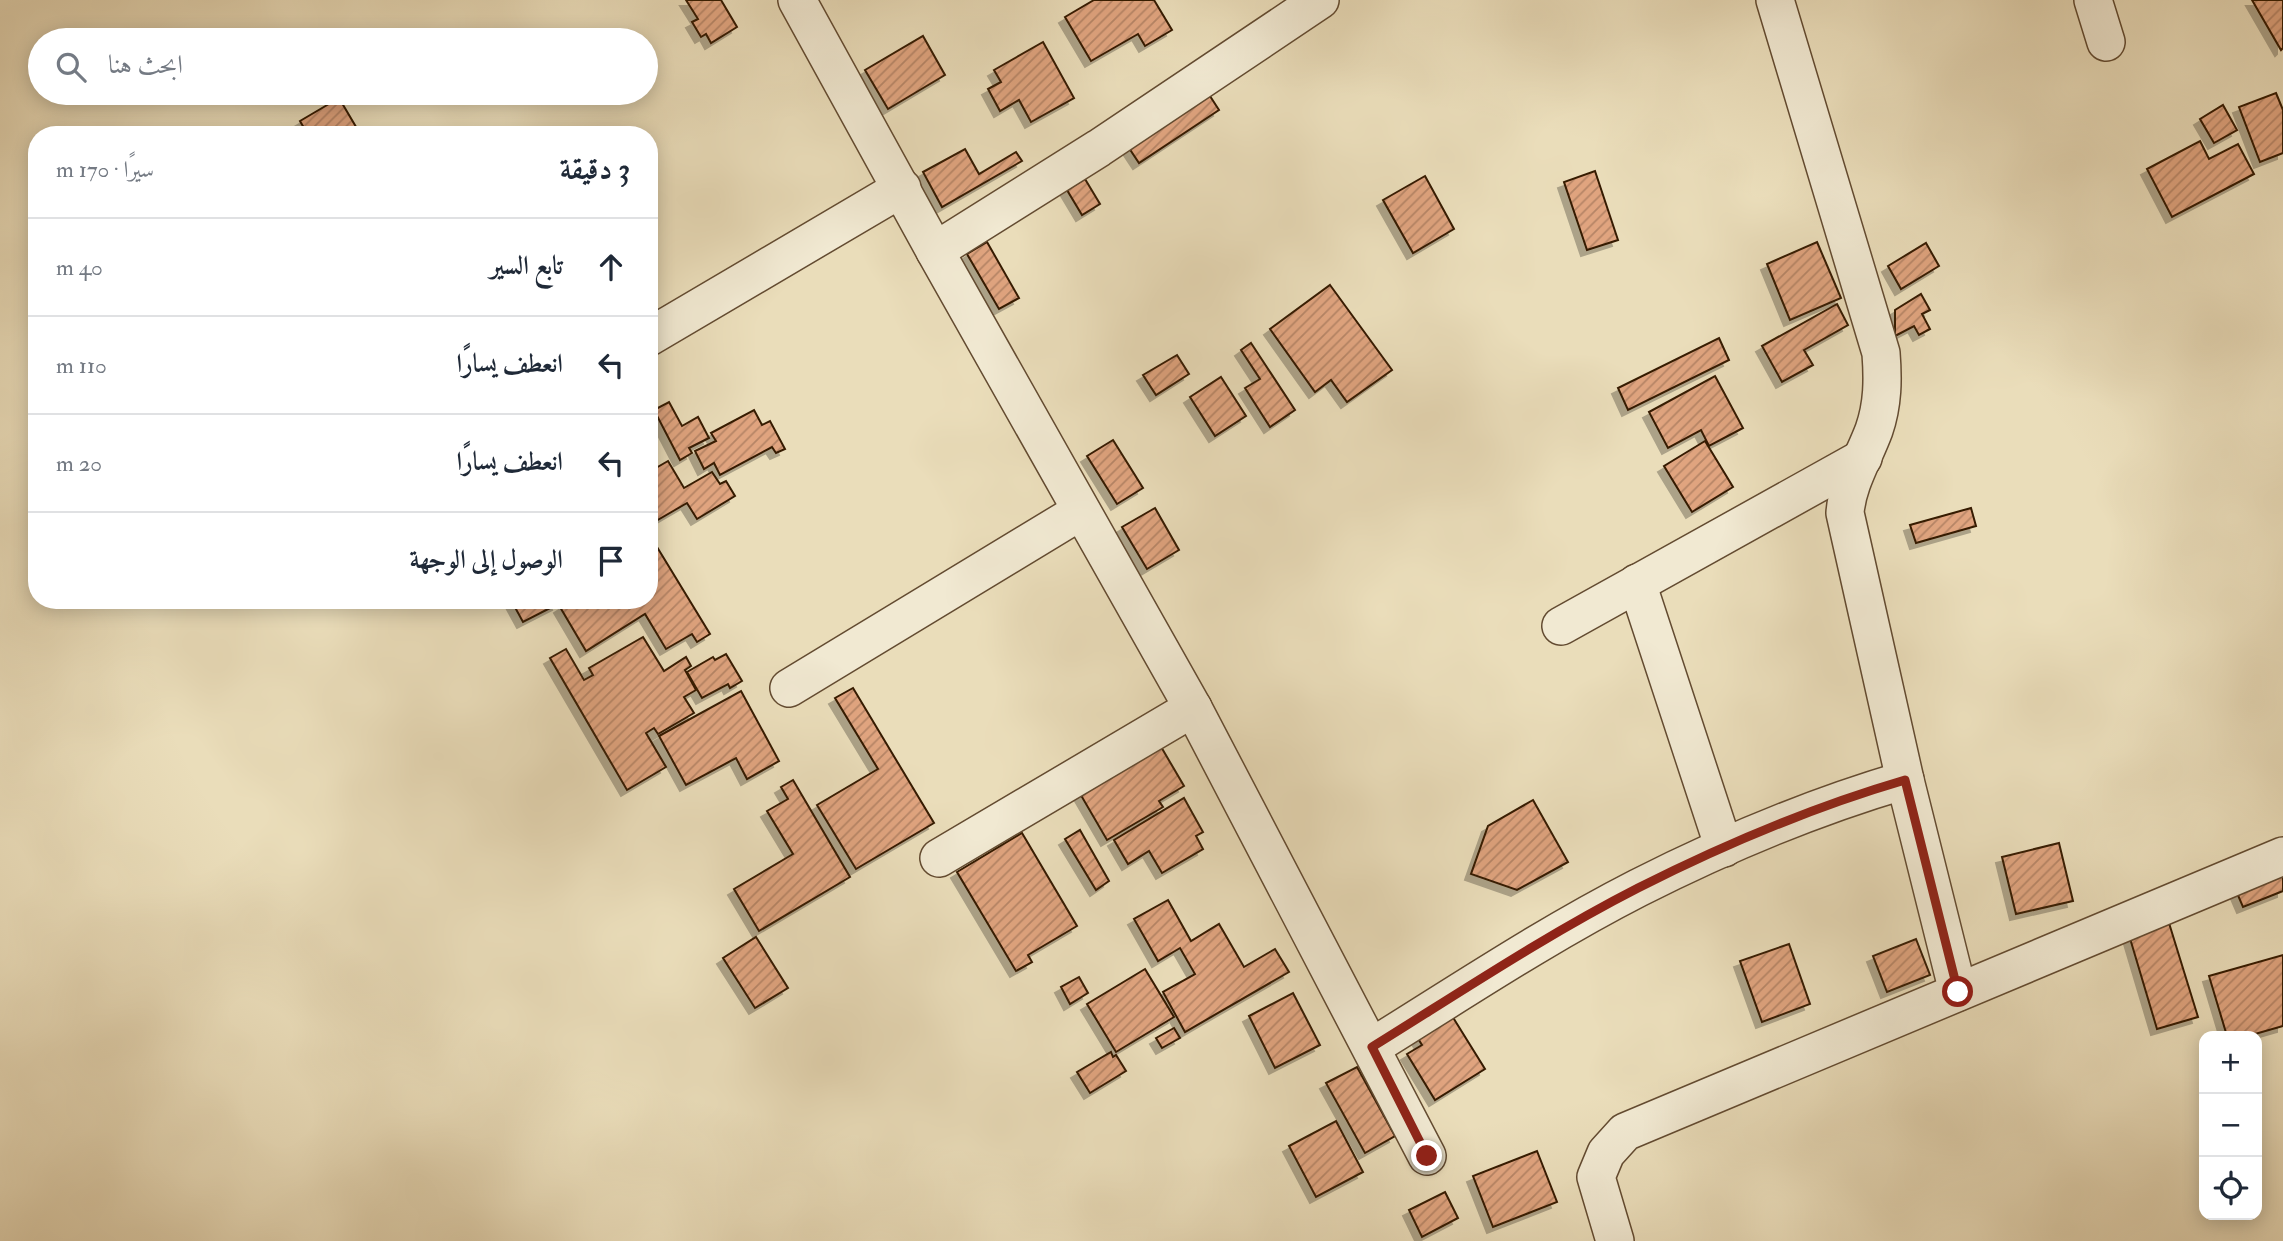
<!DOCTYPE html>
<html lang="ar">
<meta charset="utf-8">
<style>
body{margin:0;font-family:"IM FELL Double Pica",Amiri,serif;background:#f2f2f3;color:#1f2937;direction:rtl}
.controls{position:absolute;right:21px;bottom:21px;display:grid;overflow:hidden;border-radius:14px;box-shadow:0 4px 18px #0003}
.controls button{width:63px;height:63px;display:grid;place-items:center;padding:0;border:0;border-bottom:2px solid #e0e1e3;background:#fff;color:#1f2937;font:35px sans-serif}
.stop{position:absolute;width:21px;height:21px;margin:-16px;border:5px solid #8f2418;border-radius:50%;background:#fff}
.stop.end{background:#8f2418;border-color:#fff;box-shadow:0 2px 7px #0008}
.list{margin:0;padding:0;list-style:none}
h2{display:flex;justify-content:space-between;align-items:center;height:91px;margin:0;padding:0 28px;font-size:30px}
h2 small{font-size:23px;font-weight:400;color:#747a83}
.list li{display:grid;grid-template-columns:46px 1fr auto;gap:21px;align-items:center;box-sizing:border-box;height:98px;padding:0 28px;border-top:2px solid #e0e1e3}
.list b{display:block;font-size:26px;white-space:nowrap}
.list em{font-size:23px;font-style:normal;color:#747a83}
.icon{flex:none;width:38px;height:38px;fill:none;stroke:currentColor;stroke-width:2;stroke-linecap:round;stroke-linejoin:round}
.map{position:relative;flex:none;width:2283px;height:1241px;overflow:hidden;direction:ltr}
.search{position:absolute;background:#fff;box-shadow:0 4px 18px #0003;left:28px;top:28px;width:630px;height:77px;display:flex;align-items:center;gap:18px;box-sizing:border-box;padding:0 24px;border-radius:38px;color:#747a83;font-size:26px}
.panel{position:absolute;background:#fff;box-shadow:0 4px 18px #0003;left:28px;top:126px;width:630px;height:483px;border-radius:28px;direction:rtl}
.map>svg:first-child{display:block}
</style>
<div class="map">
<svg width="2283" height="1241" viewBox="0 0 2283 1241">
<defs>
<pattern id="building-hatch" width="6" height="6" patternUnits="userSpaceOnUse" patternTransform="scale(1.75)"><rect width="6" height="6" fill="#e0a47f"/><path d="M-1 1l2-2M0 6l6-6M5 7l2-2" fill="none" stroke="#b68566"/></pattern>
<filter id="shadow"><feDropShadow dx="-6" dy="6" stdDeviation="0" flood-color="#0004"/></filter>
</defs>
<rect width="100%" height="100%" fill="#eaddba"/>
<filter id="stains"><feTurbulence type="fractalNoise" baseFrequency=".00286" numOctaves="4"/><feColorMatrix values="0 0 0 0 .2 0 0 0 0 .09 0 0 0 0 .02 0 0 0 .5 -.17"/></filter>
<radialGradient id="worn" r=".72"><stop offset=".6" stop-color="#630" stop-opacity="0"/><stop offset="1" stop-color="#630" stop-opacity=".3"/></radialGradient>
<g fill="url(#building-hatch)" stroke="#361a03" stroke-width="2" filter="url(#shadow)">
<path d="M686,0H721L737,27L711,43L706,34L701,37L692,22L698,19Z"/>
<path d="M1094,0H1154L1172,30L1145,46L1138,34L1091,61L1065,17Z"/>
<path d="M2252,0H2283V48L2281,50Z"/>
<path d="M923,36L945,75L888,109L865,70Z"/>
<path d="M1043,42L1074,98L1031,122L1019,100L1000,111L988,89L1001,82L994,70Z"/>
<path d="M1208,93L1219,110L1139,163L1127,145Z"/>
<path d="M2276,93L2283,110V153L2260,162L2239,107Z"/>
<path d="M339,98L359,132L354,135H308L300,121Z"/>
<path d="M2223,105L2237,130L2214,143L2200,119Z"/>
<path d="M2200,141L2209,159L2238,144L2254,174L2172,217L2147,169Z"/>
<path d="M965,149L979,174L1016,152L1022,161L942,207L923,172Z"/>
<path d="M1595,171L1618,240L1587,250L1564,182Z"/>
<path d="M1425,176L1454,229L1413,253L1383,200Z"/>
<path d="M1085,179L1100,204L1082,215L1067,190Z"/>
<path d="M987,242L1019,298L999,309L967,254Z"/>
<path d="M1817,242L1841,298L1790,320L1767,264Z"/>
<path d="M1926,243L1939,266L1901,289L1888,266Z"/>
<path d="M1330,285L1392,370L1347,402L1331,380L1315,392L1270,329Z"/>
<path d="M1921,294L1930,310L1922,314L1930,329L1919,335L1914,326L1895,336V310Z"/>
<path d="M1837,304L1848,325L1804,350L1813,365L1782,382L1762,346Z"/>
<path d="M1719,338L1729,360L1628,410L1618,388Z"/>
<path d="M1251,343L1295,410L1270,427L1245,388L1260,379L1241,350Z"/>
<path d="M1177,355L1189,374L1156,395L1143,375Z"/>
<path d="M1715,376L1743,428L1709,446L1701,430L1668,448L1649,412Z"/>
<path d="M1221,377L1246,416L1215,436L1190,397Z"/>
<path d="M669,402L682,426L698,417L709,438L689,448L692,453L680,460L654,410Z"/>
<path d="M754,410L762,425L770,421L785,449L776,453L772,447L720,475L714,463L704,469L695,451L716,441L711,433Z"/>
<path d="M1113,440L1143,488L1117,504L1087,456Z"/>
<path d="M1705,441L1733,487L1692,512L1664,466Z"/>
<path d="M668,461L684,488L712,472L720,484L726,481L735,496L697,519L687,503L649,525V472Z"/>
<path d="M1155,508L1179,550L1147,569L1122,527Z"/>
<path d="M1971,508L1976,526L1916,543L1910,525Z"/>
<path d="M657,547L710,634L697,642L692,634L666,649L645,614L586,651L560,607L571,600H649V552Z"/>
<path d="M511,600H524L525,603L530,600H556L558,604L523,622Z"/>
<path d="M643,637L664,671L686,657L691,666L685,670L696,690L684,697L694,713L658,734L654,728L646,733L666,767L627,790L550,658L566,649L584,680L593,675L589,668Z"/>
<path d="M726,654L742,681L730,688L728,684L702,698L687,672L713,657L715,660Z"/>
<path d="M853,688L934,823L856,869L817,805L878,769L835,698Z"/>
<path d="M741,691L779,761L747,779L736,758L686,785L659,736Z"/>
<path d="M1160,745L1184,786L1159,801L1163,807L1107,840L1075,785Z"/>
<path d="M793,780L850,877L759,931L734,889L793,854L767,811L788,799L781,787Z"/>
<path d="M1184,798L1203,832L1196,836L1203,849L1162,873L1149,851L1128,864L1114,840Z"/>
<path d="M1533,800L1568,862L1517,890L1471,874L1488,826Z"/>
<path d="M1080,830L1109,881L1096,890L1065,839Z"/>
<path d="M1022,833L1077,926L1028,955L1032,962L1016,971L957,872Z"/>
<path d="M2059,843L2073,901L2016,914L2002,857Z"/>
<path d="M2283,866V891L2243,907L2234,886Z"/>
<path d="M1168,900L1191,941L1219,924L1244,967L1275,949L1289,972L1185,1032L1163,992L1195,974L1180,948L1158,961L1134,919Z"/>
<path d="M2169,923L2198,1017L2157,1029L2129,935Z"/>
<path d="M756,937L788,988L755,1008L723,958Z"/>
<path d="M1916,939L1930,975L1887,992L1873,956Z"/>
<path d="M1789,944L1810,1004L1762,1022L1740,961Z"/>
<path d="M2283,955V1026L2248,1036H2227L2209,976Z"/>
<path d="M1145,969L1174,1017L1116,1052L1087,1004Z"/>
<path d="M1079,977L1088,993L1070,1004L1061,987Z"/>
<path d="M1293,993L1320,1045L1275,1068L1249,1016Z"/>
<path d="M1449,1011L1485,1069L1435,1100L1407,1054L1422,1045L1414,1032Z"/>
<path d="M1174,1028L1180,1038L1162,1048L1156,1038Z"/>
<path d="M1111,1052L1113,1057L1116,1055L1126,1071L1090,1093L1077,1072Z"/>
<path d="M1357,1067L1395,1136L1365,1153L1326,1083Z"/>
<path d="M1336,1121L1363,1172L1316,1197L1289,1146Z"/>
<path d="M1537,1151L1557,1202L1493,1227L1473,1176Z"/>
<path d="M1445,1192L1458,1218L1422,1237L1409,1210Z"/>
</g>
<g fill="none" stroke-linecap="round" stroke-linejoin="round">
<g stroke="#634b31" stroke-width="40">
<g id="minor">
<path d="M797,0L935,251L1193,708L1427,1156"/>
<path d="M1775,0L1881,353C1883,379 1883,404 1874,430C1864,457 1847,484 1845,513L1905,780L1958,992"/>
<path d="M2093,0L2106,42"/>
<path d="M935,251L1099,148L1320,0"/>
<path d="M649,337L902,188"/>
<path d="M1637,583L1724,848"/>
<path d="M1561,626L1863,458"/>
<path d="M789,688L1081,511"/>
<path d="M939,858L1193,708"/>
<path d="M1372,1047C1459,993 1546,935 1638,888C1723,845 1813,807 1905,780"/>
<path d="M1615,1241L1596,1177L1606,1153L1625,1132L2283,856"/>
</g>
</g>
<use href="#minor" stroke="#f1e9d2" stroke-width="37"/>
</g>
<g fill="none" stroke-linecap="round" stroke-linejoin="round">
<path stroke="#8f2418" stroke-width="9" d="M1427,1156L1372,1047C1459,993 1546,935 1638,888C1723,845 1813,807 1905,780L1958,992"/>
</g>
<rect width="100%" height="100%" filter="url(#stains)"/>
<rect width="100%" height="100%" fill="url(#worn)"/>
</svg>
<div class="controls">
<button>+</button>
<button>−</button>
<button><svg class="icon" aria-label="locate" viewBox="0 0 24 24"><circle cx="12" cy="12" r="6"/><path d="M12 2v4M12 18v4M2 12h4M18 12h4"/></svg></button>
</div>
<div class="stop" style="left:1958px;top:992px"></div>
<div class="stop end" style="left:1427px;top:1156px"></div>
<div class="search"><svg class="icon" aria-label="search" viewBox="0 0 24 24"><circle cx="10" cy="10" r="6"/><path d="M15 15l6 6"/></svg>ابحث هنا</div>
<section class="panel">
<h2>3 دقيقة<small>سيرًا · 170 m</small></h2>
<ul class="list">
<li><svg class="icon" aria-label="ahead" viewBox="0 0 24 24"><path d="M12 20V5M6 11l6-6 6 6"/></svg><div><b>تابع السير</b></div><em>40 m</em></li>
<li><svg class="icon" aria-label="left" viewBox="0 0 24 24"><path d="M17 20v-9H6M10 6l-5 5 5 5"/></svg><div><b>انعطف يسارًا</b></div><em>110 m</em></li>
<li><svg class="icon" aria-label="left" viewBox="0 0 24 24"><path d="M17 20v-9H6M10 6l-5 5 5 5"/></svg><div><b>انعطف يسارًا</b></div><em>20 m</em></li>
<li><svg class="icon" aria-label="arrive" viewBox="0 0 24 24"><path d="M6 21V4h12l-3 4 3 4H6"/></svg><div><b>الوصول إلى الوجهة</b></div></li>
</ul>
</section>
</div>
